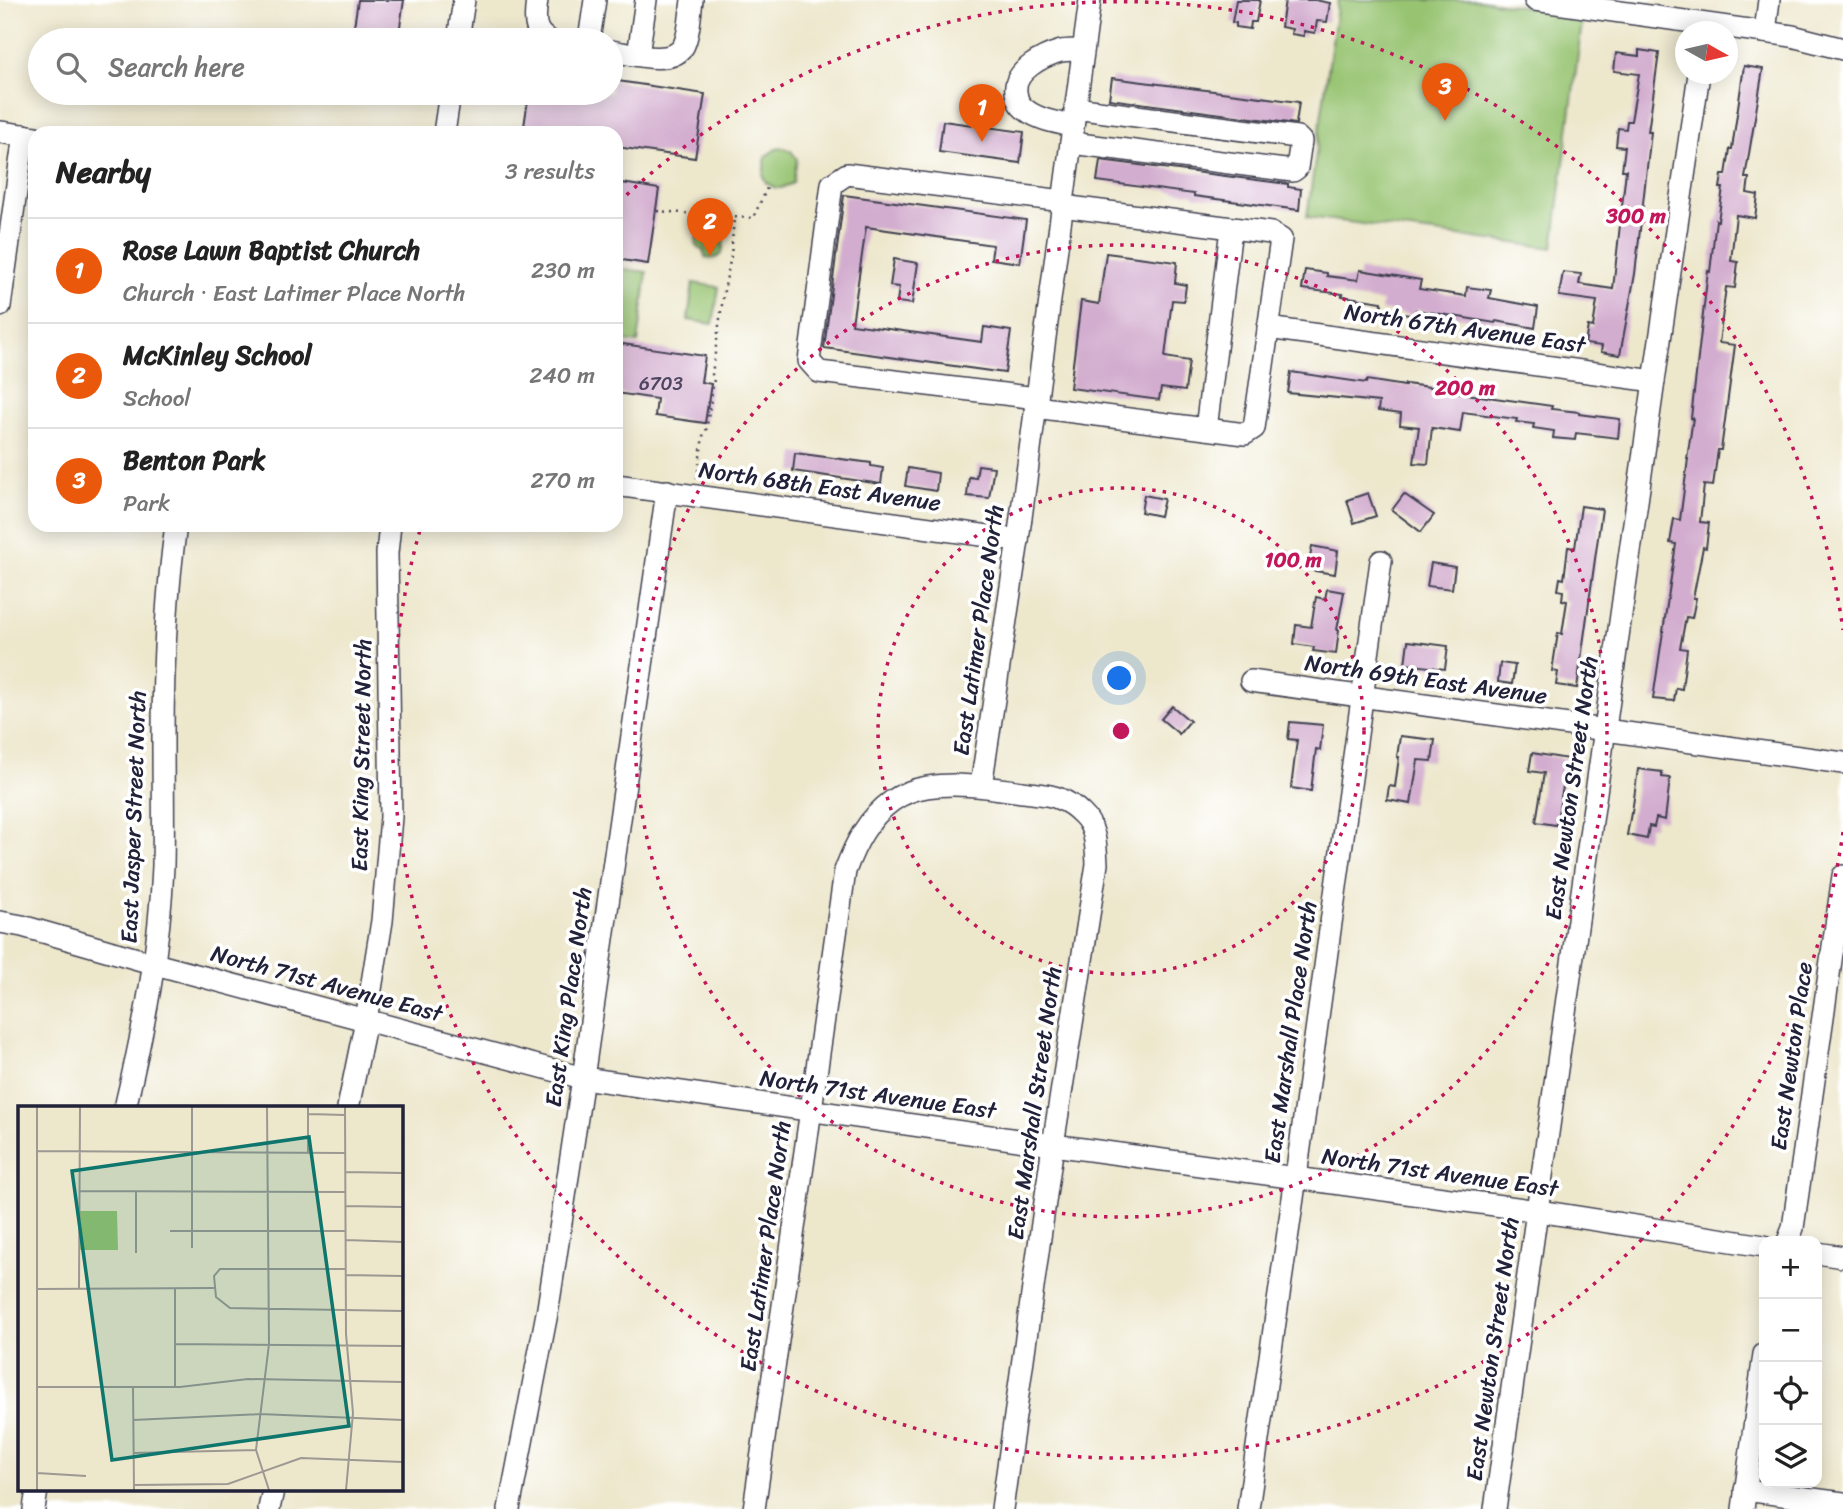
<!DOCTYPE html>
<meta charset="utf-8">
<style>
body{margin:0;font-family:Sriracha,sans-serif;background:#f6f6f6;color:#222}
.controls{position:absolute;right:21px;bottom:21px;display:grid;overflow:hidden;border-radius:14px;box-shadow:0 4px 18px #0003}
.controls button{width:63px;height:63px;display:grid;place-items:center;padding:0;border:0;border-bottom:2px solid #e0e0e0;background:#fff;color:#222;font:35px sans-serif}
.compass{position:absolute;left:1675px;top:21px;width:63px;height:63px;border-radius:50%;background:#fff;box-shadow:0 4px 18px #0003;rotate:98deg}
.you{position:absolute;left:1120px;top:679px;width:24px;height:24px;margin:-18px;border:5px solid #fff;border-radius:50%;background:#1a73e8;box-shadow:0 0 0 10px #1a73e833}
.badge{display:grid;place-items:center;width:46px;height:46px;border-radius:50%;background:#ea580c;color:#fff;font-size:23px;font-weight:700}
.pin{position:absolute;translate:-50% -58px;filter:drop-shadow(0 2px 4px #0008)}
.pin::after{content:'';position:absolute;top:37px;width:24px;height:21px;background:inherit;clip-path:polygon(0 0,100% 0,50% 100%)}
.list{margin:0;padding:0;list-style:none}
h2{display:flex;justify-content:space-between;align-items:center;height:91px;margin:0;padding:0 28px;font-size:30px}
h2 small{font-size:23px;font-weight:400;color:#767676}
.list li{display:grid;grid-template-columns:46px 1fr auto;gap:21px;align-items:center;box-sizing:border-box;height:105px;padding:0 28px;border-top:2px solid #e0e0e0}
.list b{display:block;font-size:26px;white-space:nowrap}
.list p{margin:0;font-size:23px;white-space:nowrap;color:#767676}
.list em{font-size:23px;font-style:normal;color:#767676}
.icon{flex:none;width:38px;height:38px;fill:none;stroke:currentColor;stroke-width:2;stroke-linecap:round;stroke-linejoin:round}
.map{position:relative;flex:none;width:1843px;height:1509px;overflow:hidden}
.search{position:absolute;background:#fff;box-shadow:0 4px 18px #0003;left:28px;top:28px;width:595px;height:77px;display:flex;align-items:center;gap:18px;box-sizing:border-box;padding:0 24px;border-radius:38px;color:#767676;font-size:26px}
.panel{position:absolute;background:#fff;box-shadow:0 4px 18px #0003;left:28px;top:126px;width:595px;height:406px;border-radius:21px}
.map>svg:first-child{display:block}
</style>
<div class="map">
<svg width="1843" height="1509" viewBox="0 0 1843 1509">
<rect width="100%" height="100%" fill="#fff"/>
<filter id="ink" filterUnits="userSpaceOnUse"><feTurbulence type="fractalNoise" baseFrequency=".0143" numOctaves="2"/><feDisplacementMap in="SourceGraphic" scale="14" xChannelSelector="R" yChannelSelector="G"/><feConvolveMatrix kernelMatrix="1 2 1 2 8 2 1 2 1" color-interpolation-filters="sRGB"/></filter>
<filter id="wash" filterUnits="userSpaceOnUse"><feTurbulence type="fractalNoise" baseFrequency=".00686" numOctaves="4" result="noise"/><feDisplacementMap in="SourceGraphic" scale="28" xChannelSelector="R" yChannelSelector="G"/><feGaussianBlur stdDeviation="1.57" result="paint"/><feColorMatrix in="noise" values="0 0 0 0 0 0 0 0 0 0 0 0 0 0 0 0 0 1.4 0 .05"/><feComposite in="paint" operator="in"/></filter>
<g filter="url(#wash)">
<rect width="100%" height="100%" fill="#ede7cc"/>
<g fill="#98c472" stroke="#5d7356" stroke-width="2">
<path d="M1338,0H1480L1583,15L1553,248L1307,217Z"/>
<path d="M784,148L791,151L797,159L793,183L781,188H776L766,183L763,176L766,156L776,149Z"/>
<path d="M705,221H718L724,226C722,241 729,262 706,258L703,250L700,249L696,245L697,235Z"/>
<path d="M616,268L647,272L638,343L616,340Z"/>
<path d="M693,283L719,287L713,324L688,320Z"/>
</g>
<g id="blocks">
<g fill="#d3adcf">
<path d="M358,0H404L398,40H352Z"/>
<path d="M1236,0H1260L1256,22H1251L1250,29L1236,27V23L1232,22Z"/>
<path d="M1285,0H1315L1330,3L1327,22L1317,21L1315,33L1304,31V36L1291,34L1292,29L1281,27Z"/>
<path d="M1639,50L1659,53L1648,132H1651L1635,274L1620,355L1601,352L1602,346L1585,344L1588,326L1593,327L1597,301L1559,296L1563,272L1581,274L1579,284L1613,289L1626,170H1622L1625,147L1616,146L1618,128L1626,129L1627,121H1631L1639,74L1614,71L1616,53L1639,56Z"/>
<path d="M1744,66L1763,69L1745,178H1749L1747,193L1758,195L1755,218L1736,215L1731,261L1738,262L1735,288L1726,287L1719,343L1735,345L1721,450H1718L1713,486L1704,485L1700,522L1709,523L1706,548L1703,547L1693,598H1696L1692,618L1686,617L1680,648L1687,649L1682,689L1676,688L1674,701L1653,699L1676,544L1670,543L1674,519L1680,520L1688,459H1687L1693,418H1691L1708,271L1710,272L1716,220L1718,221L1723,188H1720L1722,175H1726L1730,149H1732Z"/>
<path d="M1112,78L1299,102L1296,124L1109,99Z"/>
<path d="M611,80L705,94L695,158L616,147V133H523L529,93H611Z"/>
<path d="M943,121L1024,132L1020,163L939,152Z"/>
<path d="M1100,160L1288,184V187L1301,189L1299,210L1194,196V194L1097,181Z"/>
<path d="M616,182L659,189L648,264L616,259L619,234H616Z"/>
<path d="M844,195L1026,220L1020,263L991,259L993,245L866,227L852,324L982,342L984,327L1011,331L1005,373L824,348Z"/>
<path d="M1106,253L1177,262L1175,283L1186,285L1184,301L1172,300L1165,357L1189,361L1185,391L1161,388L1159,400L1070,388L1081,301L1099,304Z"/>
<path d="M894,259L918,263L912,304L897,302L899,287L890,286Z"/>
<path d="M1305,270L1327,273V276L1358,280L1360,270L1421,280L1419,289L1466,296L1467,287L1491,290L1489,298L1538,307L1535,328L1496,321L1495,323L1416,310L1415,316L1381,310L1382,302L1342,296L1343,294L1302,289Z"/>
<path d="M616,343L705,356L701,382L711,384L705,423L655,416L657,399L616,393Z"/>
<path d="M1291,372L1366,383L1367,380L1405,386V384L1438,388L1466,394L1552,406L1551,409L1579,412V414L1620,419L1618,438L1576,433L1575,440L1553,438L1554,431L1533,428L1534,424L1516,422L1517,419L1463,412L1460,432L1432,428L1428,464L1414,463L1419,427L1400,425L1401,414L1378,411L1379,402L1288,393Z"/>
<path d="M795,453L871,463V466L883,468L881,484L793,471Z"/>
<path d="M978,465L994,467L989,498L967,496L969,477L976,478Z"/>
<path d="M908,468L938,473L936,491L905,486Z"/>
<path d="M1368,493L1376,516L1354,523L1347,500Z"/>
<path d="M1404,494L1434,515L1421,532L1392,510Z"/>
<path d="M1144,495L1164,499L1160,516L1141,512Z"/>
<path d="M1581,506L1602,509L1577,688L1556,685L1558,672L1552,671L1558,633L1562,634L1567,601L1562,600L1563,591L1558,590L1560,578L1564,579L1568,547L1575,548Z"/>
<path d="M1312,546L1338,551L1335,574L1308,570Z"/>
<path d="M1431,563L1455,567L1452,589L1427,586Z"/>
<path d="M1327,589L1344,592L1337,630H1339L1336,654L1313,651L1314,647L1294,644L1296,625L1311,627L1316,597L1325,599Z"/>
<path d="M1408,641L1448,646L1445,669L1405,664Z"/>
<path d="M1500,663L1515,665L1512,684L1498,682Z"/>
<path d="M1172,706L1190,721L1179,734L1161,719Z"/>
<path d="M1290,722L1323,725L1320,750L1316,749L1311,791L1291,788L1297,740L1288,739Z"/>
<path d="M1400,736L1435,740L1432,761L1418,760L1411,804L1387,800L1389,786L1395,787L1399,757H1397Z"/>
<path d="M1532,753L1568,759L1556,825L1536,822L1544,773L1529,771Z"/>
<path d="M1638,769L1662,772V777L1670,778L1665,820L1656,818L1654,827L1649,826L1647,839L1627,835L1631,813H1632Z"/>
</g>
</g>
</g>
<g filter="url(#ink)">
<use href="#blocks" fill-opacity="0" stroke="#404051" stroke-width="2"/>
<g fill="none" stroke-linecap="round" stroke-linejoin="round">
<g stroke="#404051" stroke-width="24">
<g id="minor">
<path d="M537,0C535,16 532,32 549,40"/>
<path d="M1535,0L1792,36L1843,49"/>
<path d="M1765,32L1769,0"/>
<path d="M458,40L464,0"/>
<path d="M589,40L595,0"/>
<path d="M611,51C631,54 674,67 684,45C690,32 690,14 692,0"/>
<path d="M638,55L646,0"/>
<path d="M1073,126C1058,123 1039,120 1026,110C1019,105 1017,100 1016,92C1013,71 1043,56 1061,51C1068,50 1076,50 1083,50"/>
<path d="M0,132L35,137"/>
<path d="M444,133L450,93"/>
<path d="M1071,143L1293,171L1297,168L1301,141L1297,137L1075,108"/>
<path d="M0,306L24,135"/>
<path d="M1268,328L1654,381"/>
<path d="M1037,398L819,372L809,361L832,184L847,174L1063,201"/>
<path d="M1035,407L1245,434L1254,428L1281,239L1271,233L1062,206"/>
<path d="M1206,429L1231,229"/>
<path d="M616,485L1018,540"/>
<path d="M1251,681L1843,763"/>
<path d="M981,786L1018,540L1090,0"/>
<path d="M0,922L22,926L155,964L583,1078L1053,1145L1538,1211L1764,1246"/>
<path d="M125,1108C144,1028 160,948 163,866C164,823 163,781 163,738C163,667 166,596 176,525"/>
<path d="M348,1108L366,1020L382,921L391,817L387,553L390,525"/>
<path d="M1788,1241L1793,1228L1843,876"/>
<path d="M1817,1253L1843,1257"/>
<path d="M1745,1490L1843,1503"/>
<path d="M34,1509L37,1490"/>
<path d="M269,1509L273,1490"/>
<path d="M509,1509L548,1308L583,1078L667,491"/>
<path d="M754,1509L845,871C855,844 868,818 892,801C902,794 915,789 927,787C959,782 992,788 1023,792C1035,794 1049,794 1060,799C1068,802 1076,808 1082,814C1096,827 1096,846 1097,864L1053,1145L1002,1509"/>
<path d="M1248,1509L1293,1198L1381,561"/>
<path d="M1495,1509L1654,381L1699,74"/>
<path d="M1743,1509L1764,1354"/>
</g>
</g>
<g stroke="#404051" stroke-width="2.5" stroke-dasharray="2 5" stroke-linecap="butt">
<path d="M657,211L734,217"/>
<path d="M697,478L703,436L706,432L714,379L712,374L724,291L731,256L734,217L753,218L768,186"/>
</g>
<use href="#minor" stroke="#fff" stroke-width="21"/>
</g>
</g>
<g fill="none" stroke="#c2185b" stroke-width="3.5" stroke-dasharray="3.5 7">
<circle cx="1121" cy="731" r="243"/>
<circle cx="1121" cy="731" r="486"/>
<path d="M1843 832A729 729 0 1 1 420 530M619 202A729 729 0 0 1 1843 630"/>
</g>
<g text-anchor="middle" stroke-width="7" stroke-linejoin="round" paint-order="stroke">
<g font-size="19" fill="#4e4560">
<text x="661" y="390">6703</text>
</g>
<g font-size="23" fill="#22223b" stroke="#fff">
<text transform="translate(1465 328) rotate(8)" y="8">North 67th Avenue East</text>
<text transform="translate(820 486) rotate(8)" y="8">North 68th East Avenue</text>
<text transform="translate(978 630) rotate(-82)" y="8">East Latimer Place North</text>
<text transform="translate(1426 679) rotate(8)" y="8">North 69th East Avenue</text>
<text transform="translate(361 755) rotate(-89)" y="8">East King Street North</text>
<text transform="translate(1571 788) rotate(-82)" y="8">East Newton Street North</text>
<text transform="translate(133 817) rotate(-88)" y="8">East Jasper Street North</text>
<text transform="translate(327 983) rotate(15)" y="8">North 71st Avenue East</text>
<text transform="translate(568 997) rotate(-82)" y="8">East King Place North</text>
<text transform="translate(1290 1032) rotate(-82)" y="8">East Marshall Place North</text>
<text transform="translate(1791 1056) rotate(-82)" y="8">East Newton Place</text>
<text transform="translate(878 1094) rotate(8)" y="8">North 71st Avenue East</text>
<text transform="translate(1034 1103) rotate(-82)" y="8">East Marshall Street North</text>
<text transform="translate(1440 1172) rotate(8)" y="8">North 71st Avenue East</text>
<text transform="translate(765 1246) rotate(-82)" y="8">East Latimer Place North</text>
<text transform="translate(1492 1349) rotate(-82)" y="8">East Newton Street North</text>
</g>
</g>
<g transform="translate(18 1106)">
<rect width="385" height="385" fill="#ede7cc"/>
<path d="M62,105H99L100,144H62Z" fill="#98c472"/>
<path fill="none" stroke="#9c9892" stroke-width="2" d="M19,1V384M174,1V142M249,1L251,238L238,344L251,384M290,1V47M327,1L328,228L335,307L328,384M290,8L327,9M19,45L327,47M328,66L385,67M61,85L328,86M118,86V147M328,100L385,101M152,125H328M328,134L385,136M328,163H202L196,170L198,191L212,202L385,205M328,169L385,170M157,182V281M19,183L196,182M61,183L62,1M157,238L385,240M19,281H162L230,273L385,276M115,281L116,384M115,314L242,308L385,314M115,347L238,344M19,367L68,370M116,379L210,378L283,352L385,356"/>
<path fill="#0f766e" fill-opacity="0.15" stroke="#0f766e" stroke-width="3.5" d="M291,31L331,320L94,354L54,65Z"/>
<rect width="385" height="385" fill="none" stroke="#22223b" stroke-width="3.5"/>
</g>
<circle cx="1121" cy="731" r="10" fill="#c2185b" stroke="#fff" stroke-width="3.5"/>
<g font-size="21" text-anchor="middle" font-weight="bold" fill="#c2185b" stroke="#fff" stroke-width="7" stroke-linejoin="round" paint-order="stroke">
<text x="1636" y="223">300 m</text>
<text x="1465" y="395">200 m</text>
<text x="1293" y="567">100 m</text>
</g>
</svg>
<div class="controls">
<button>+</button>
<button>−</button>
<button><svg class="icon" aria-label="locate" viewBox="0 0 24 24"><circle cx="12" cy="12" r="6"/><path d="M12 2v4M12 18v4M2 12h4M18 12h4"/></svg></button>
<button><svg class="icon" aria-label="layers" viewBox="0 0 24 24"><path d="M12 4l9 5-9 5-9-5zM3 14l9 5 9-5"/></svg></button>
</div>
<svg class="compass" viewBox="-18 -18 36 36"><path d="M0-13l5 13h-10z" fill="#e53935"/><path d="M0 13l5-13h-10z" fill="#767676"/></svg>
<div class="you"></div>
<div class="pin badge" style="left:982px;top:142px">1</div>
<div class="pin badge" style="left:710px;top:256px">2</div>
<div class="pin badge" style="left:1445px;top:121px">3</div>
<div class="search"><svg class="icon" aria-label="search" viewBox="0 0 24 24"><circle cx="10" cy="10" r="6"/><path d="M15 15l6 6"/></svg>Search here</div>
<section class="panel">
<h2>Nearby<small>3 results</small></h2>
<ul class="list">
<li><span class="badge">1</span><div><b>Rose Lawn Baptist Church</b><p>Church · East Latimer Place North</p></div><em>230 m</em></li>
<li><span class="badge">2</span><div><b>McKinley School</b><p>School</p></div><em>240 m</em></li>
<li><span class="badge">3</span><div><b>Benton Park</b><p>Park</p></div><em>270 m</em></li>
</ul>
</section>
</div>
